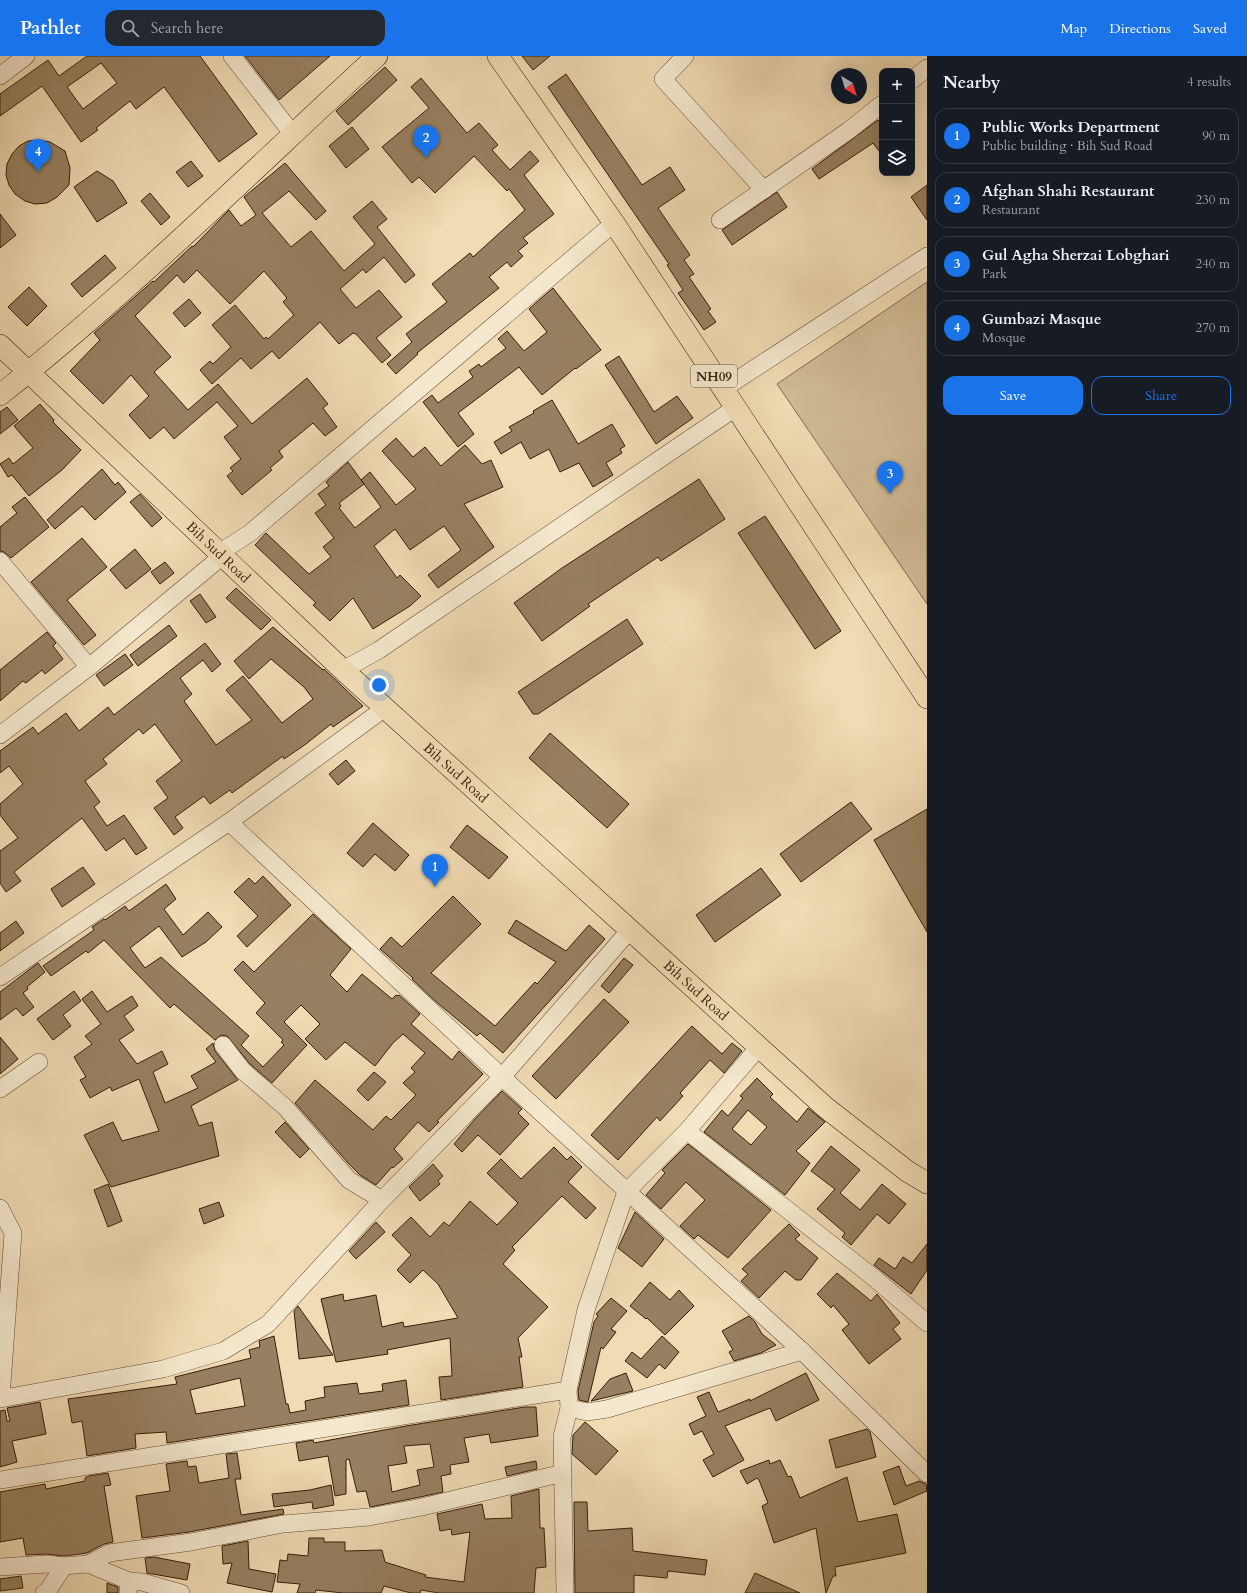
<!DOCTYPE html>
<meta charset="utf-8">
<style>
body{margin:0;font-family:Cardo,serif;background:#242831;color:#f1f3f6}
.controls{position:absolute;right:12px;top:12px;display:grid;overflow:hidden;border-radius:8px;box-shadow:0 4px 16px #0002}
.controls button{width:36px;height:36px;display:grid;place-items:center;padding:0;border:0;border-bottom:1px solid #363941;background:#171b24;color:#f1f3f6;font:20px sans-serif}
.compass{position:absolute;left:831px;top:12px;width:36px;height:36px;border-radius:50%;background:#171b24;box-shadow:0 4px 16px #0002;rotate:142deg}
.you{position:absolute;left:379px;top:629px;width:14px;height:14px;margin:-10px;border:3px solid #fff;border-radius:50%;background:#1a73e8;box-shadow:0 0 0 6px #1a73e833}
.badge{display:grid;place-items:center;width:26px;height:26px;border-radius:50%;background:#1a73e8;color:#fff;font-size:13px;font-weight:700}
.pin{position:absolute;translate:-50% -33px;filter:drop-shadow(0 1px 2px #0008)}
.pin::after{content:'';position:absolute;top:21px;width:14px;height:12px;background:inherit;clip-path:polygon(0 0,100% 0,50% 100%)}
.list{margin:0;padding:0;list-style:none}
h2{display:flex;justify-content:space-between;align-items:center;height:52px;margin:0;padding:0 16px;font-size:17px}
h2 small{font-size:13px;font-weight:400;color:#9ea1a6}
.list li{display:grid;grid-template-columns:26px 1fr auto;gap:12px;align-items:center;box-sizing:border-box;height:56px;margin:0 8px 8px;padding:0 8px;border:1px solid #363941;border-radius:12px}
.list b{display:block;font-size:15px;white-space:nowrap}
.list p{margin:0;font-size:13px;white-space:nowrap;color:#9ea1a6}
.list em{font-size:13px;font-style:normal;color:#9ea1a6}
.actions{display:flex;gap:8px;padding:12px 16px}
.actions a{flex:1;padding:9px 0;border:1px solid #1a73e8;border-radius:12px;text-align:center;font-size:14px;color:#1a73e8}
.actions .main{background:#1a73e8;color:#fff}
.icon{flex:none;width:22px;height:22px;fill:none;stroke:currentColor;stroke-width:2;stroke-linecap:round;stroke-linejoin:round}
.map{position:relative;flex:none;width:927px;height:1537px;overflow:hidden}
header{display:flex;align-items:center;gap:24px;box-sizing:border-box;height:56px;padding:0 20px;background:#1a73e8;color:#fff}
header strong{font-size:19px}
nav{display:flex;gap:22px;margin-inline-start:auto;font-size:14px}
.search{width:280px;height:36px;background:#242831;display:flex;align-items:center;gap:10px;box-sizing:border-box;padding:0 14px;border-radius:12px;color:#9ea1a6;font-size:15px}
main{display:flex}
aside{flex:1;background:#171b24}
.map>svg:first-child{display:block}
</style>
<header>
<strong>Pathlet</strong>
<div class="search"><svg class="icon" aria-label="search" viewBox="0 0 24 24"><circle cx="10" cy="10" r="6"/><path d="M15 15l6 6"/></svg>Search here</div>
<nav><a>Map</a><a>Directions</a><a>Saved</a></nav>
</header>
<main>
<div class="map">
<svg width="927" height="1537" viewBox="0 0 927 1537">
<rect width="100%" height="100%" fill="#f0dbb4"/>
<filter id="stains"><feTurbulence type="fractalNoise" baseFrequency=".005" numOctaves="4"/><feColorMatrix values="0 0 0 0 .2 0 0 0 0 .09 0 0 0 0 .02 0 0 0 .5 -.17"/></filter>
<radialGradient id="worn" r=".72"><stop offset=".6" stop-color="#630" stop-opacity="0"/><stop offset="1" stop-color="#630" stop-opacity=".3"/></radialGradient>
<path fill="#d0bb97" stroke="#836c4f" d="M927,226V548L777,328Z"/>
<g fill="#978061" stroke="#361e07" fill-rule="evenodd">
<path d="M87,0H200L257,78L219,106L164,31L136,53L130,45L96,72L98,74L81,86L42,30L0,60V38L48,4L59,20ZM101,7L117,27L83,53L67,31Z"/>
<path d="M245,0H330L279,44Z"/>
<path d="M522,0H550L533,14Z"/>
<path d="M385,11L397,24L348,69L336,55Z"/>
<path d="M566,18L642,129L670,111L685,134L658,152L690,199L684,204L694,218L689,221L711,253L708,255L716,266L704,274L678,237L683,234L667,209L669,208L548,31Z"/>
<path d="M421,22L467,77L479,67L498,89L492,94L510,114L530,95L539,105L524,119L554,158L523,182L528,187L518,195L523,200L511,211L507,206L489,221L499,232L417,297L418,298L396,318L387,308L412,286L406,278L447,246L432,228L470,197L473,201L525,154L509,133L507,135L474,100L435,137L419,121L412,127L382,91L429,52L411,31Z"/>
<path d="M878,64L882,69V99L873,87L819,123L812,113Z"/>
<path d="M352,71L369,93L346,112L329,90Z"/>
<path d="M39,84L50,86L65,95L70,112L69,129L57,141L47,147L35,148L25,145L15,138L9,129L6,119L7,108L12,98L19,90L28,85Z"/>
<path d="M191,105L203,120L188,131L176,116Z"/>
<path d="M285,107L326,155L316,164L289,135L262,157L291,191L311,175L344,215L375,188L353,161L372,145L387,163L377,171L415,219L405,227L384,201L366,217L363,213L340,233L356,252L379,234L402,261L376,282L391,299L382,307L356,278L353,277L339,288L320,266L279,303L272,295L251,313L241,302L212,328L200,314L210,305L213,308L231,291L212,269L235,249L264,283L266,281L268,283L294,259L283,246L287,242L264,215L230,248L197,214L184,227L177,219L135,260L171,301L154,316L188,354L218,328L252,368L307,322L328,348L323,352L337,371L325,380L313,367L279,395L283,401L270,412L272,414L242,439L227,420L233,415L230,412L241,403L224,381L238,370L217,346L174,383L164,371L150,383L129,359L149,340L131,319L103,348L70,315L100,284L94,277L153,225L154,226L192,190L193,191L229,154L241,170L256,159L244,141Z"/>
<path d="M97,115L113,125L127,147L97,166L74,131Z"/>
<path d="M927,129V164L911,141Z"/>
<path d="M777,136L787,151L732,189L722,174Z"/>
<path d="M150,137L170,161L161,169L141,145Z"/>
<path d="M0,158L16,179L0,192Z"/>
<path d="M105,199L116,212L82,241L71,228Z"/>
<path d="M29,231L47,250L27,270L8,251Z"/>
<path d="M553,232L601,294L576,313L575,312L542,339L519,311L458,357L474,378L458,391L423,346L432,339L438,347L473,321L469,315L479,308L481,311L506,292L498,283L507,275L524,295L547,276L529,253Z"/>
<path d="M189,243L201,257L185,271L173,257Z"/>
<path d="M619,300L654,356L677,340L693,362L656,388L605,309Z"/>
<path d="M552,344L578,388L612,368L625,390L620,393L622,397L606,407L613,419L593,431L579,407L560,416L549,393L530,403L521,386L501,398L494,386L512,375L509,371L534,357L533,355Z"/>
<path d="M40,348L54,364L53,366L81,394L62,414L29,440L12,419L8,421L0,408L9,402L13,408L33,392L14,370Z"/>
<path d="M7,351L18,364L0,378V356Z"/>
<path d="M396,382L413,401L425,391L441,410L465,389L482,408L491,404L503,431L464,448L494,491L438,532L428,519L461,494L444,470L410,494L395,473L374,490L397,522L400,519L421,540L410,550L373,573L353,542L330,565L313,549L316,547L255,489L266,477L309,518L331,501L323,491L334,482L315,457L326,449L318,438L329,430L326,426L348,406L364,428L339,447L341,450L339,452L355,472L381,451L361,424L370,416L396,449L416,433L382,395Z"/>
<path d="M102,413L115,429L118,426L126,436L95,464L82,450L55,473L47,464Z"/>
<path d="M699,423L725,463L661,505L658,501L588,548L590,550L542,585L514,547L562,512Z"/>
<path d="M140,438L162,462L152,471L130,446Z"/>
<path d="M25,441L49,471L11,502L4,496L0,495V471L17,457L12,451Z"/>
<path d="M765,460L841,575L815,593L738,477Z"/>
<path d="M82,482L107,511L67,544L96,579L84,589L31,526Z"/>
<path d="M135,493L151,513L126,533L110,514Z"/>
<path d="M165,506L174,517L160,528L151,516Z"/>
<path d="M236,532L271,564L261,574L226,542Z"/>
<path d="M200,538L216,561L206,567L190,545Z"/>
<path d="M627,563L643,588L538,658H533L518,636Z"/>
<path d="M169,569L177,580L138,610L130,599Z"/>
<path d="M273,571L323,614L324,613L363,650L333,671L331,668L306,688L284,703L283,700L232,737L230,734L210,748L204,740L175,761L183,772L174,779L154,752L168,742L156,725L182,705L155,668L143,678L139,673L103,703L107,708L85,725L100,746L94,751L107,770L124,759L147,792L136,799L124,782L106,795L82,762L14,816L21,825L6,836L0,827V795L18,782L0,759V748L23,728L9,710L0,717V695L33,671L38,678L66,657L79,675L108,651L114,659L205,587L221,608L212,616L203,604L180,622L192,638L184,645L216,689L252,664L226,634L243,620L282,667L313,643L304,631L271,603L249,623L234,605Z"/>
<path d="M47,576L56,587L53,590L63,603L45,618L42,614L26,627L23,625L0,645V614Z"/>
<path d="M125,598L133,609L104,630L96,619Z"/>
<path d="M550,677L629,748L607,772L529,702Z"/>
<path d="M346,704L355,715L338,729L329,718Z"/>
<path d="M851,746L872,773L801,826L780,798Z"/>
<path d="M927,753V876L874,784Z"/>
<path d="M373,767L409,799L395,815L375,798L363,811L347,797Z"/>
<path d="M467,769L508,801L489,823L450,791Z"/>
<path d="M83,811L95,828L62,851L51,833Z"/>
<path d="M761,812L781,839L715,886L696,859Z"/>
<path d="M263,820L291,849L247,891L237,880L258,860L234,836L249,822L255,828Z"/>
<path d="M166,828L176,843L164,853L183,879L208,856L222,871L206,886L182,901L159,870L130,892L145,912L161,901L249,980L241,989L263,1011L284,989L281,986L283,984L256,957L265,947L234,914L243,905L254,916L313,858L351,893L330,919L347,936L362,918L392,943L396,939L398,940L399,939L420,958L411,968L452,1004L459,995L483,1018L437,1065L439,1066L429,1076L418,1066L394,1093L403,1103L393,1112L392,1111L376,1129L360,1119L349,1108L295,1047L315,1024L373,1074L386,1060L391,1064L416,1039L403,1027L415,1016L411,1012L425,997L403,978L393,987L375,1010L345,986L326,1004L305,983L320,968L301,949L284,966L307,989L272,1027L250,1008L227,980L221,979L215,984L174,948L170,952L104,884L88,897L86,895L51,920L43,910L94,874L92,871L104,863L105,864L125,850L129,855Z"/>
<path d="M453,840L481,868L431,917L495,970L535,926L537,928L556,906L508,877L516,864L566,895L589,869L605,883L503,997L480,977L477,980L434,944L412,923L413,922L380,893L391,881L402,891Z"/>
<path d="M16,865L24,877L0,895V877Z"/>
<path d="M624,902L633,909L609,937L601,930Z"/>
<path d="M38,907L45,916L27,931L28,933L23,937L34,951L23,960L16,952L0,964V936Z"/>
<path d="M74,935L81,945L63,959L71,970L53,984L37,963Z"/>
<path d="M92,935L107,956L132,940L138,950L124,960L134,974L119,984L137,1008L162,995L168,1008L153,1016L165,1047L198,1032L191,1020L216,1006L206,993L213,987L215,995L238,1024L191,1050L199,1070L212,1066L219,1100L111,1131L84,1079L113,1066L122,1085L159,1075L139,1023L112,1035L110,1031L90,1042L80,1024L86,1021L74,1001L92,988L85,980L101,968L82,943Z"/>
<path d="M604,943L629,966L556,1043L532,1020Z"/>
<path d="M692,970L722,998L732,987L742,995L724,1017L710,1004L680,1037L683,1040L660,1065L657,1061L618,1104L591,1079Z"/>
<path d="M0,981L18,1003L0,1018Z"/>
<path d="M374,1016L386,1026L368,1045L357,1034Z"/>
<path d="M757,1022L773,1038L770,1041L797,1066L808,1052L825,1066L796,1095L810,1107L785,1139L704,1076L722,1054L728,1060L743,1042L740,1040ZM748,1054L767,1071L751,1089L732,1073Z"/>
<path d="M502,1035L522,1053L518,1057L529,1068L500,1099L478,1079L462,1096L454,1088L474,1064Z"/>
<path d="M285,1066L309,1093L300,1102L275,1076Z"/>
<path d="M688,1088L771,1154L728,1202L698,1179L694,1183L680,1170L705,1144L686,1126L661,1153L646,1139L665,1117L662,1114Z"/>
<path d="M831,1090L860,1114L840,1137L860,1154L882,1128L906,1148L889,1168L877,1158L851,1189L842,1181L845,1177L817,1153L835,1133L811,1115Z"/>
<path d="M554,1091L567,1104L571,1100L582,1111L568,1126L596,1152L586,1163L562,1140L512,1191L515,1194L503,1208L548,1251L518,1282L522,1301H519L523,1331L441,1344L439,1321L452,1320L450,1282L387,1294L388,1298L336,1306L321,1243L343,1238L344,1245L376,1239L382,1271L403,1266L404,1271L458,1262L438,1228L423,1214L410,1227L397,1214L411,1199L392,1179L411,1161L430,1181L444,1166L449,1170L470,1145L497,1169L518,1147L487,1117L501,1103L521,1123Z"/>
<path d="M433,1108L443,1120L438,1125L440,1128L420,1145L409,1131Z"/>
<path d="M108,1128L122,1165L108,1171L94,1134Z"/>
<path d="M219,1146L224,1160L204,1168L199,1153Z"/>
<path d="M635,1156L664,1183L642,1211L618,1192Z"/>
<path d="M376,1166L385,1176L356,1203L349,1195Z"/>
<path d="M789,1168L800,1179L795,1183L818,1202L801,1224H796L785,1215L759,1242L741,1225L748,1218L742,1213Z"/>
<path d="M927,1188V1214L911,1238L874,1209L879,1202L895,1213L903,1201L912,1207Z"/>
<path d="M837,1217L871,1245L877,1238L900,1267L893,1273L901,1283L869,1308L842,1274L849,1268L833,1249L831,1252L817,1238Z"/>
<path d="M650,1226L670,1244L679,1234L694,1250L665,1279L647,1262L646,1263L630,1250Z"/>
<path d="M611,1242L627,1255L611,1273L616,1276L603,1293L601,1291L588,1346L579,1344L578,1335L594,1266L598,1260L596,1258Z"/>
<path d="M298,1250L333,1299L299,1303L294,1255Z"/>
<path d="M749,1260L755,1266L762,1278L776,1289L761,1297L734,1305L729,1296L733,1294L722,1275Z"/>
<path d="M274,1280L286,1348H288L290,1357L306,1354L305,1345L325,1341L324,1331L357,1327L359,1338L383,1335L382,1328L406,1324L409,1349L167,1387L166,1376L135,1378L136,1392L87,1400L82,1365L72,1367L68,1343L177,1328L175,1321L251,1302L249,1294L260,1291L259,1285ZM240,1322L245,1350L196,1358L190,1334Z"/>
<path d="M662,1280L679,1296L665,1313L659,1308L647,1322L625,1305L632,1296L641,1303Z"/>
<path d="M626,1317L633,1335L591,1345L610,1323Z"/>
<path d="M806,1317L819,1344L776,1365L770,1352L725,1370L744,1404L713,1421L703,1404L714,1398L702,1375L694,1379L689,1368L706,1360L697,1341L709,1336L718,1356L750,1343V1345Z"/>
<path d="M40,1346L46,1378L12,1385L17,1406L0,1411V1355L5,1354L7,1365H10L7,1352Z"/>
<path d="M525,1351H536L538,1380L491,1387L489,1378L464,1382L469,1406L450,1409L451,1418L441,1420L443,1436L420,1441L370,1451L366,1435L357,1436L349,1403L346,1404V1438L335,1440L328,1400L299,1405L296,1387L313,1384L314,1387L406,1370ZM430,1388L434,1411L417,1414L420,1429L392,1436L388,1410L407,1407L404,1390Z"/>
<path d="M585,1366L618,1395L596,1419L572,1398L573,1379Z"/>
<path d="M867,1373L870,1376L876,1401L836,1412L829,1384Z"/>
<path d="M237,1397L241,1423H235L241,1459L283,1453L284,1458L189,1476L142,1482L136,1440L170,1435L166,1408L187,1405L188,1411L196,1410L199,1427L229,1422L226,1398Z"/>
<path d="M769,1404L770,1408L780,1404L788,1421L791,1420L800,1442L847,1421L858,1466L897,1458L906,1497L835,1511L836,1520H833L826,1537L816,1472L774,1487L762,1450L768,1447L759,1424L757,1422L747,1428L740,1415Z"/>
<path d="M536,1405L537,1413L507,1420L505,1411Z"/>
<path d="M899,1410L906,1430L919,1425L926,1428L927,1435L894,1449L883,1416Z"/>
<path d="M108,1417L111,1429L104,1430L113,1486L104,1488L87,1497L64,1500L46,1498L26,1499L23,1482L0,1486V1436L45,1428L46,1433L85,1425V1422L89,1420Z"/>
<path d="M331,1429L334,1449L313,1453L312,1446L274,1451L272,1438L310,1434Z"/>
<path d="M539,1433L540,1472H544L546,1511L536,1512L534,1537H439L421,1534L420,1537H411L384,1530L381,1537H343L316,1534L315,1537H297L300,1528L277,1526L280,1504L287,1505L288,1498L308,1500L309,1482H324V1486H345V1495L382,1494L385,1506L426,1519L425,1521L464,1526L470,1476L452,1479L451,1473L440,1475L437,1458L482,1448L485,1463L512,1462L511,1440Z"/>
<path d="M574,1446H587L588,1475L632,1472L633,1495L707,1504L705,1519L668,1515L667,1522L634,1519V1537H575Z"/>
<path d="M248,1485L249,1513L276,1518L272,1536L227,1527L232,1507L223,1508L222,1490Z"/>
<path d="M154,1501L190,1508L187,1524L147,1517L145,1502Z"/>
<path d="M755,1517L800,1537H745Z"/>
<path d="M21,1520L23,1532L0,1535V1523Z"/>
<path d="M107,1527L118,1531V1537H107Z"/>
</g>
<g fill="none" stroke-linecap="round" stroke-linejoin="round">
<g stroke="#644d32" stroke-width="18">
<g id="minor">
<path d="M232,0L292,77"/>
<path d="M685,0L663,23L764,134"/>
<path d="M0,20L26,0"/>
<path d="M912,24L927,12"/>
<path d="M720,164L848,75L882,48"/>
<path d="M723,333L927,200"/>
<path d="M0,505L89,611"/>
<path d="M343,614L379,594L735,352"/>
<path d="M0,679L89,611L214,507L219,497L250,477L614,167"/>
<path d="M229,766L502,1021L802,1295L927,1418"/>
<path d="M0,921L229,766L385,652"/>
<path d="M223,989L243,1015L285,1051L349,1124L382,1144"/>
<path d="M0,1033L39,1006"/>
<path d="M687,1075L873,1221L927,1267"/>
<path d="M0,1152L13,1177L1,1342"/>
<path d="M0,1343L163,1313L223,1295L268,1268L382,1144L502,1021L630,874"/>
<path d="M569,1352L587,1356L607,1353L802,1295"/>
<path d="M0,1424L568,1334"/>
<path d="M88,1508L129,1525L128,1537"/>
<path d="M0,1511L47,1508L64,1510L88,1508L109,1497L191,1486L283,1468L369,1461L422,1451L563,1417"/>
<path d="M129,1525L142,1526L181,1537"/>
<path d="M44,1537L47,1536L64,1510"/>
<path d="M565,1537L562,1381L569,1352L568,1334L586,1254L626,1136L687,1075L759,991"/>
</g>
</g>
<g stroke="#361e07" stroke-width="22">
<g id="major">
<path d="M498,0L614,167L927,642"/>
<path id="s1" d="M0,289L343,614L630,874L825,1051L907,1115L927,1127"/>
<path d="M0,339C132,234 253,114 377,0"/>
</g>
</g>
<use href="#minor" stroke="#f5e8ce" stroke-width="17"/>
<use href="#major" stroke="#f0dbb4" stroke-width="21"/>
</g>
<g text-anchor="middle" stroke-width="3.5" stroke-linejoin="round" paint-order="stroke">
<rect fill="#f5e8ce" stroke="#6f5b43" stroke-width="1" x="691" y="309" width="46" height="22" rx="3"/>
<g font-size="13" font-weight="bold" fill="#361e07">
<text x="714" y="325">NH09</text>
</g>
<g font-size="14" fill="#361e07" stroke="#f5e8ce">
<text dy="5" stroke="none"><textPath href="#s1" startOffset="301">Bih Sud Road</textPath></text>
<text dy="5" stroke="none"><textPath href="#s1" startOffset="625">Bih Sud Road</textPath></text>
<text dy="5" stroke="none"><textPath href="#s1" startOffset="949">Bih Sud Road</textPath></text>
</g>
</g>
<rect width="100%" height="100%" filter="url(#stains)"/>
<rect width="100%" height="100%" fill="url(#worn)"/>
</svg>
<div class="controls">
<button>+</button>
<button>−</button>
<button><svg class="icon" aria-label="layers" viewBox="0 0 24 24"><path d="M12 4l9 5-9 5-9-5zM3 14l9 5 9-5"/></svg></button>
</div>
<svg class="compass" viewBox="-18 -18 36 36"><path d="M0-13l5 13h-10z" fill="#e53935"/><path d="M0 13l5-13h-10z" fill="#9ea1a6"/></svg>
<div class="you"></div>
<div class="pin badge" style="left:435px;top:831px">1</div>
<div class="pin badge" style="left:426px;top:102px">2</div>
<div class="pin badge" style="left:890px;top:438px">3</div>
<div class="pin badge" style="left:38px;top:116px">4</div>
</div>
<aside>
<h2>Nearby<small>4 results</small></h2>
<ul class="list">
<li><span class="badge">1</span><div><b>Public Works Department</b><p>Public building · Bih Sud Road</p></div><em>90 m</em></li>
<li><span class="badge">2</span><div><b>Afghan Shahi Restaurant</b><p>Restaurant</p></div><em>230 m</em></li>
<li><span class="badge">3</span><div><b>Gul Agha Sherzai Lobghari</b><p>Park</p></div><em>240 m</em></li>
<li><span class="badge">4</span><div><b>Gumbazi Masque</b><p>Mosque</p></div><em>270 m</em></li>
</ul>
<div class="actions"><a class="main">Save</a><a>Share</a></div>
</aside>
</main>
